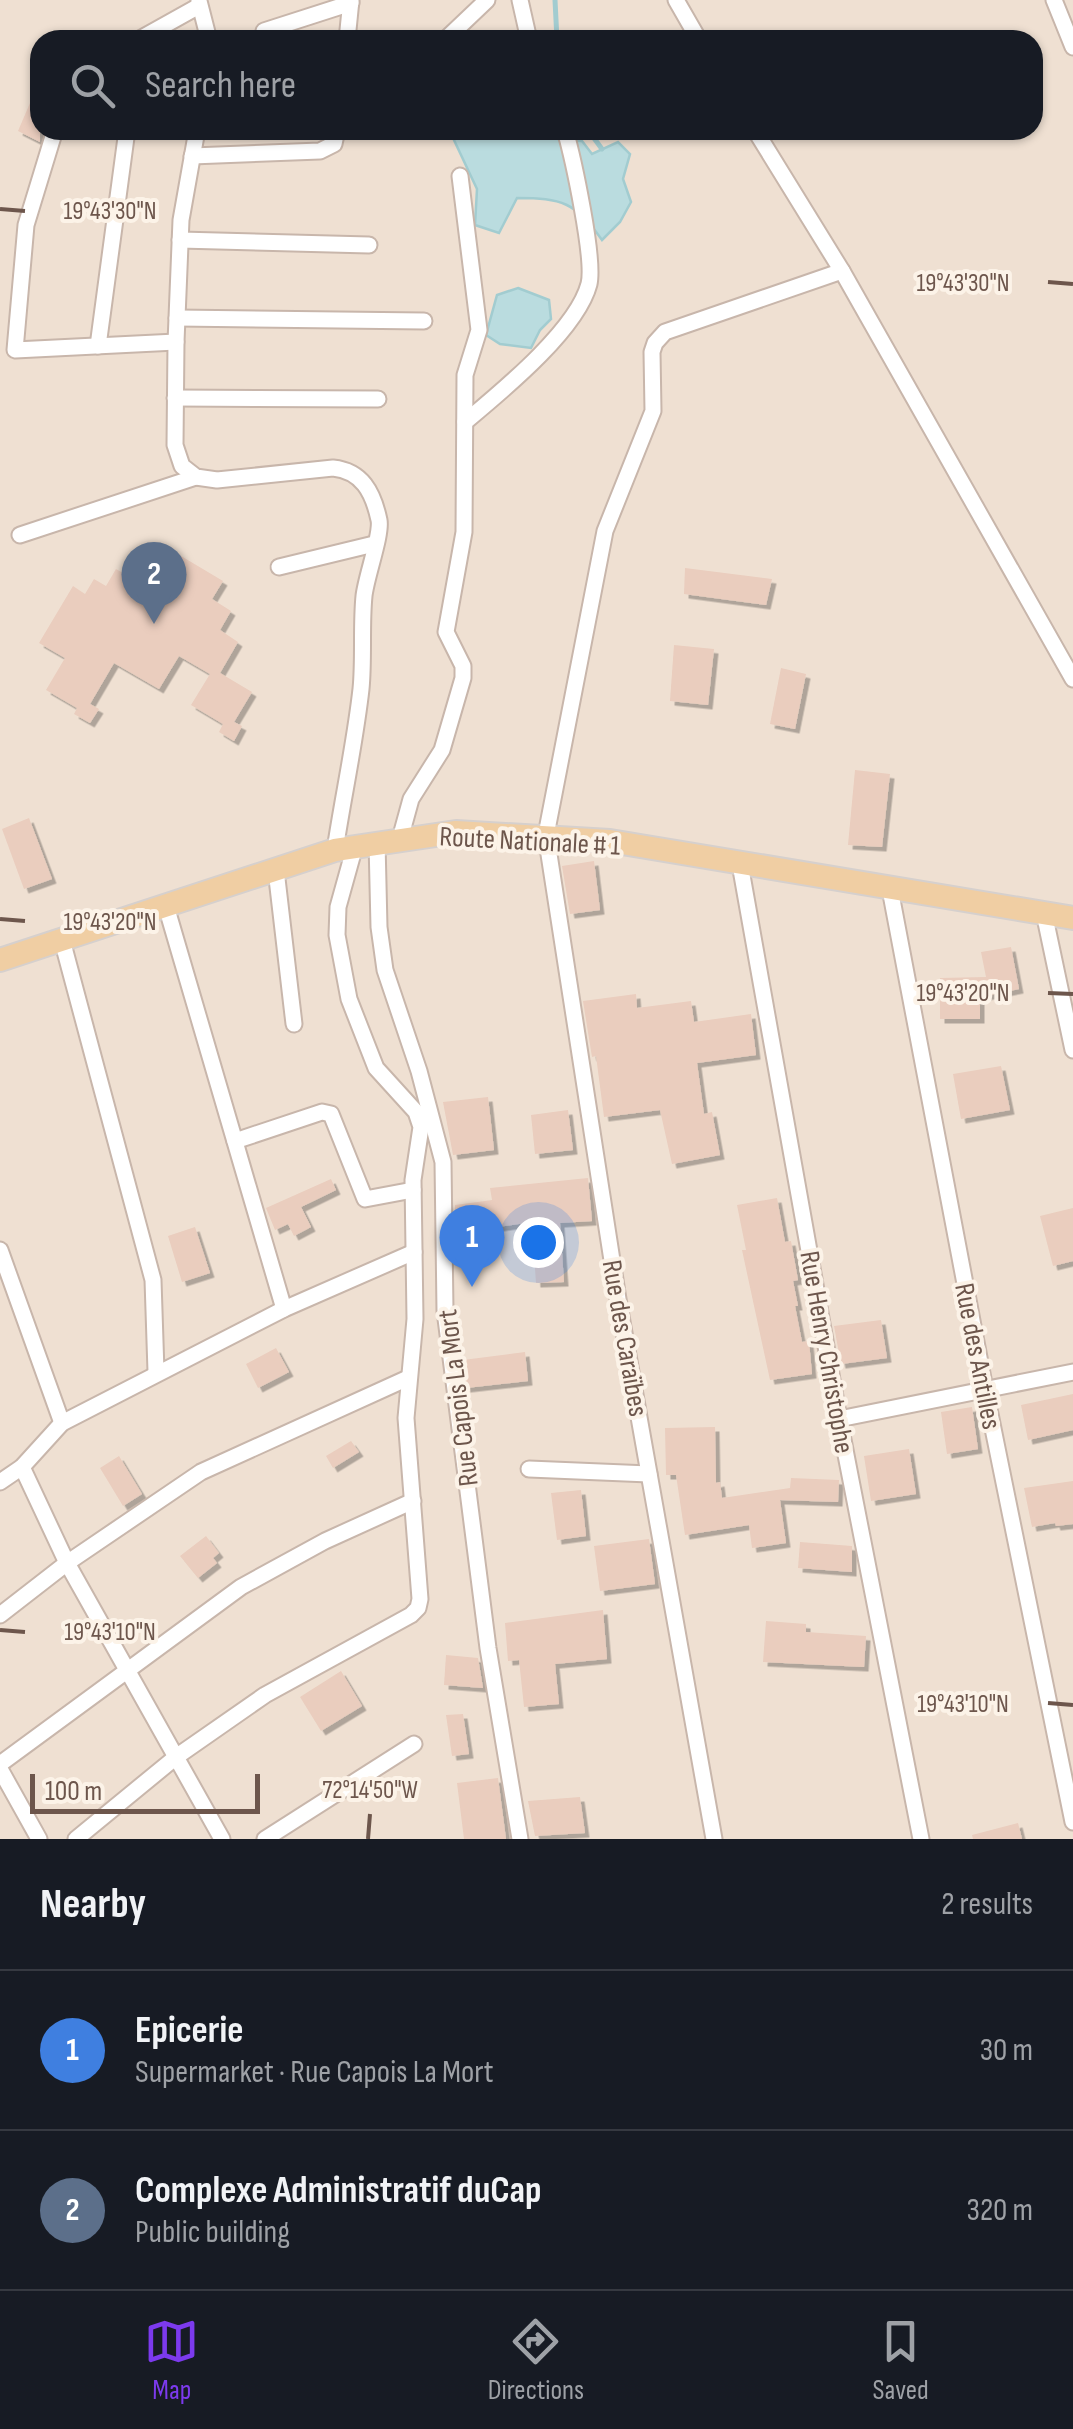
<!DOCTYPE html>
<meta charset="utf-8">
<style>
body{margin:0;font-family:"Sofia Sans Condensed",sans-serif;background:#242831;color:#f1f3f6}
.scale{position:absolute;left:30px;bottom:25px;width:230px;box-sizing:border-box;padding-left:10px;border:5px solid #6d564c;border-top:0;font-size:28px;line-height:35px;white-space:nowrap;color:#6d564c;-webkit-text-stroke:8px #fcf3e8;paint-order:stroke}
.you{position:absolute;left:538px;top:1242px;width:35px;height:35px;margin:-25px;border:8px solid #fff;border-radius:50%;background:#1a73e8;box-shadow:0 0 0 15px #1a73e833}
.badge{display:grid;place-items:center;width:65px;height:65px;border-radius:50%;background:#7c3aed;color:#fff;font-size:32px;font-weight:700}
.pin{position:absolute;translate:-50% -82px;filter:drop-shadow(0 2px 5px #0008)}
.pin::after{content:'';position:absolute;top:52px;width:35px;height:30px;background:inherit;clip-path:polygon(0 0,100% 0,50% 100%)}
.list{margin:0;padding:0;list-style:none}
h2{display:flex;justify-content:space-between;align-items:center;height:130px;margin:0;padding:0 40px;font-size:42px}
h2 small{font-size:32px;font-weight:400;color:#9ea1a6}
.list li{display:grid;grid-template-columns:65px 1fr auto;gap:30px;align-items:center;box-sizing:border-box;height:160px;padding:0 40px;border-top:2px solid #363941}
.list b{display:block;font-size:38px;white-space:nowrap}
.list p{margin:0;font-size:32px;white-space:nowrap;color:#9ea1a6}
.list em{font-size:32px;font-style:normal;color:#9ea1a6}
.icon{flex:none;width:55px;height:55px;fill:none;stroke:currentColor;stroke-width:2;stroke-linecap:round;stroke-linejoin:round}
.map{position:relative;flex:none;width:1073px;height:1839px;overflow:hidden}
.search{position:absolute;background:#171b24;box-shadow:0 2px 8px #0004;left:30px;right:30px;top:30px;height:110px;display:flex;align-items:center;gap:25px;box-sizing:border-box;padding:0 35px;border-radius:30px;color:#9ea1a6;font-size:38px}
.sheet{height:450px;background:#171b24}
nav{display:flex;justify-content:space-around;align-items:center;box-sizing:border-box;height:140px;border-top:2px solid #363941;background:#171b24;font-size:28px;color:#9ea1a6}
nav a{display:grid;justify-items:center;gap:5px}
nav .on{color:#7c3aed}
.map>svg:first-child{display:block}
</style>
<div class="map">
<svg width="1073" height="1839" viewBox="0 0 1073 1839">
<defs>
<filter id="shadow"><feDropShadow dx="4.5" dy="4.5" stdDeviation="0" flood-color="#0004"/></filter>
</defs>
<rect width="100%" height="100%" fill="#f9efe3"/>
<path fill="#efe0d2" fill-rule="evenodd" d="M0,0H1073V1839H0ZM40,40H1033V130H40Z"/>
<g fill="#badcdf" stroke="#a2ccd0" stroke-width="2.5">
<path d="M456,130H554L559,140L582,141L592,154L618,142L630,154L623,179L631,202L620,222L602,240C575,202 562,198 517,198L499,233L475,225L477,189L454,140Z"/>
<path d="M518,288L549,300L551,319L540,330L531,348L500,344L486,335L497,295Z"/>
</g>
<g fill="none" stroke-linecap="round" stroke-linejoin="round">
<g stroke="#a2ccd0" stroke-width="5">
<path d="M555,0L557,40"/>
<path d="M588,130L602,149"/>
</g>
</g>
<g fill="#eacdbe" filter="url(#shadow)">
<path d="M30,103L40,108V142L18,131Z"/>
<path d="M171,550L223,581L212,599L231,611L220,630L238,642L220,673L252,692L234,722L242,726L234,741L219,732L223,724L191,705L210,674L179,656L159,689L114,663L90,704L99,709L90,723L74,714L77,708L46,690L65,658L39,643L73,586L85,594L94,579L106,586L116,569L130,577L141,558L160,568Z"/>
<path d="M685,568L772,579L766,605L684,594Z"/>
<path d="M674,645L714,649L708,705L670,701Z"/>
<path d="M781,668L806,674L795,729L770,724Z"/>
<path d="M855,770L890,774L882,847L848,845Z"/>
<path d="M29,818L52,879L24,889L2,829Z"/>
<path d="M594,861L600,910L570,914L562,866Z"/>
<path d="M1011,947L1019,989L980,997V1019H940V978L986,977L981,952Z"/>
<path d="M636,994L637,1008L691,1001L694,1022L751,1014L756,1055L697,1063L704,1114L712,1112L720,1155L672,1164L660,1110L604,1117L596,1056L592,1057L583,1001Z"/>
<path d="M1001,1066L1010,1110L961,1119L953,1074Z"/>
<path d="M488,1097L494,1150L453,1155L443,1102Z"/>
<path d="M568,1110L573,1150L535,1154L531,1115Z"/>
<path d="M588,1178L592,1221L560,1223L564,1282L536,1283L532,1222L484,1229L485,1240L455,1244V1205L492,1200L490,1188Z"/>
<path d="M331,1179L336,1190L301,1207L311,1227L294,1236L288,1224L275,1230L266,1208Z"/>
<path d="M777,1198L785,1242L791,1241L798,1280L793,1281L798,1306H795L802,1342L809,1341L812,1374L770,1380L742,1250H746L737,1205Z"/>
<path d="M1073,1208V1261L1053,1266L1040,1216Z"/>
<path d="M195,1227L210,1273L182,1282L168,1236Z"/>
<path d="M881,1320L887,1358L841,1364L834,1326Z"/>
<path d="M276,1348L289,1372L258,1388L246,1364Z"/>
<path d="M525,1352L528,1381L466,1388L463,1360Z"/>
<path d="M1073,1394V1430L1028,1440L1021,1405Z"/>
<path d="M972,1407L978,1449L947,1454L941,1412Z"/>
<path d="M715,1427L716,1483L720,1482L722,1498L790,1488L791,1478L839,1480L838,1502L780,1500L786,1543L752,1548L749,1525L685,1535L676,1475H666L665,1428Z"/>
<path d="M351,1441L359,1452L333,1468L326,1456Z"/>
<path d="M909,1449L916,1494L871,1501L864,1456Z"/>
<path d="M119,1456L142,1494L123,1506L100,1468Z"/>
<path d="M1073,1481V1524L1056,1526L1055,1523L1032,1527L1024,1488Z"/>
<path d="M581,1490L586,1536L557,1540L551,1493Z"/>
<path d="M206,1536L219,1553L213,1558L217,1563L198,1578L180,1556Z"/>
<path d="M649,1539L655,1584L600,1591L594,1546Z"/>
<path d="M800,1542L852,1546V1572L798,1568Z"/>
<path d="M603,1610L607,1659L555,1664L559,1704L524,1707L519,1660L508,1661L505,1623Z"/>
<path d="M766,1621L806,1624V1632L866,1636L864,1667L763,1662Z"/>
<path d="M446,1655L478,1658L483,1688L444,1685Z"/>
<path d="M341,1671L362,1706L321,1731L300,1697Z"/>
<path d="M463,1714L469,1754L452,1756L446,1715Z"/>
<path d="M498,1778L506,1839H464L457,1783Z"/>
<path d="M580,1797L585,1833L535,1836L528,1801Z"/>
<path d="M1018,1823L1022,1839H973L972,1835Z"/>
</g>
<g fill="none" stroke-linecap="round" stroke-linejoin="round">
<g stroke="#c8b6ab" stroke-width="19">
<g id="street">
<path d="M520,0L529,40"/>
<path d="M676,0L699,40"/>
<path d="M1054,0L1073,47"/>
<path d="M199,1L209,40"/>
<path d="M264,31L351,3"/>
<path d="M138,40L199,6"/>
<path d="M347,40L351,0"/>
<path d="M445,40L487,0"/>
<path d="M55,130L26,225L15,350L176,342"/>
<path d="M197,130L181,220L176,342L175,445L182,466L196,477L217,480L333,468C362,471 373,492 379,520C382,534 366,577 364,596C361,626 364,658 361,689C355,743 343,797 335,850"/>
<path d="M755,130L842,271L1073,679"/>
<path d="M192,156L320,151L334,144L337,130"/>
<path d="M180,240L369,245"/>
<path d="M177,318L424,321"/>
<path d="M98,346L127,130"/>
<path d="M175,398L378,399"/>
<path d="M465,422C502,391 577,330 589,284C595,259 573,158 565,130"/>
<path d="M20,535L196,477"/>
<path d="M279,567L374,544"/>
<path d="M400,839L411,799L442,750L463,678V666L446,632L464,532L465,375L479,330L460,176"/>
<path d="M377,842L379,927L385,970L419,1071L443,1162L445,1311L488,1648L520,1839"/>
<path d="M740,864L839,1419L921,1839"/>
<path d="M276,870L294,1024"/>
<path d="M890,889L985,1389L1073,1822"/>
<path d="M166,906L284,1309"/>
<path d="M1044,913L1073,1050"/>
<path d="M62,940L153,1280L156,1372"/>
<path d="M235,1141L322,1112L331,1114L365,1199L413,1190"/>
<path d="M0,1250L62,1423"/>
<path d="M839,1419L1073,1372"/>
<path d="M22,1467L67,1563L222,1839"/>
<path d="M529,1469L649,1474"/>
<path d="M0,1482L22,1467L62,1423L284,1309L414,1252"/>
<path d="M0,1615L67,1563L201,1472L408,1378"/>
<path d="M0,1764L241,1587L325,1541L413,1501"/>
<path d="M0,1769L39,1839"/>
<path d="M76,1839L176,1757L265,1695L411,1615L418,1608L420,1599L406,1418L415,1319L413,1180L421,1127L416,1112L376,1068L349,999L337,935L338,907L355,846"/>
<path d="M265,1839L414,1744"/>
<path d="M714,1839L618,1299L546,835L605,531L653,411L652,352L655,343L665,332L842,271"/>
</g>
</g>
<g stroke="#d6d0cd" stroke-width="26">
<path id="primary" d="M0,960L335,850L456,832L610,841L1073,918"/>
</g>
<use href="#street" stroke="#fff" stroke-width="15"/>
<use href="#primary" stroke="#f0cea3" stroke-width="22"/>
</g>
<path fill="none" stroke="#6d564c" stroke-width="4" d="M0,209L25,211M1048,282L1073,284M0,919L25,921M1048,993L1073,994M0,1630L25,1632M1048,1703L1073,1705M368,1839L370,1814"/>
<g text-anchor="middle" stroke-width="8" stroke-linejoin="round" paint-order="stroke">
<g font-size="28" fill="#6d564c" stroke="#fcf3e8">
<text transform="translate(530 840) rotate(3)" y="10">Route Nationale # 1</text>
<text transform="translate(626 1338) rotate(80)" y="10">Rue des Caraïbes</text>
<text transform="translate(828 1352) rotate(80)" y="10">Rue Henry Christophe</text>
<text transform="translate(979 1356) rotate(79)" y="10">Rue des Antilles</text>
<text transform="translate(457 1398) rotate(-97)" y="10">Rue Capois La Mort</text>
</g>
</g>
<g font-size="25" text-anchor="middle" fill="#6d564c" stroke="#fcf3e8" stroke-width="8" stroke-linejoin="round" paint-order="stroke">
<text x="110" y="219">19°43'30"N</text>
<text x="963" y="291">19°43'30"N</text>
<text x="110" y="930">19°43'20"N</text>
<text x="963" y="1001">19°43'20"N</text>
<text x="110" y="1640">19°43'10"N</text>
<text x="963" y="1712">19°43'10"N</text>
<text x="370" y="1798">72°14'50"W</text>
</g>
</svg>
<div class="scale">100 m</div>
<div class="you"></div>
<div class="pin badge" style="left:472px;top:1287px;background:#3f7fe0">1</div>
<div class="pin badge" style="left:154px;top:624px;background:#5c6f8a">2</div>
<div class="search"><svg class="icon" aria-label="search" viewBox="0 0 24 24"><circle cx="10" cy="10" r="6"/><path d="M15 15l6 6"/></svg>Search here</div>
</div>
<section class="sheet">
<h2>Nearby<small>2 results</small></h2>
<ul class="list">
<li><span class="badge" style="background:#3f7fe0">1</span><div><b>Epicerie</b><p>Supermarket · Rue Capois La Mort</p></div><em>30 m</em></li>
<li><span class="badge" style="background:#5c6f8a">2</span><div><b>Complexe Administratif duCap</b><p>Public building</p></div><em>320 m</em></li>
</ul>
</section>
<nav>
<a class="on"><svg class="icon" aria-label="map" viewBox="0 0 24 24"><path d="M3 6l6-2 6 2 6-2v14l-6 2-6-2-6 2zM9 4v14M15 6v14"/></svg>Map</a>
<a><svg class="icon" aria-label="directions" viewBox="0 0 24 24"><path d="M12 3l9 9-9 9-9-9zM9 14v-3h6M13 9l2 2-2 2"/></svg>Directions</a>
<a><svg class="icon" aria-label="saved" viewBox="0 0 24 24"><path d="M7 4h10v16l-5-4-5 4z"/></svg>Saved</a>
</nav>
